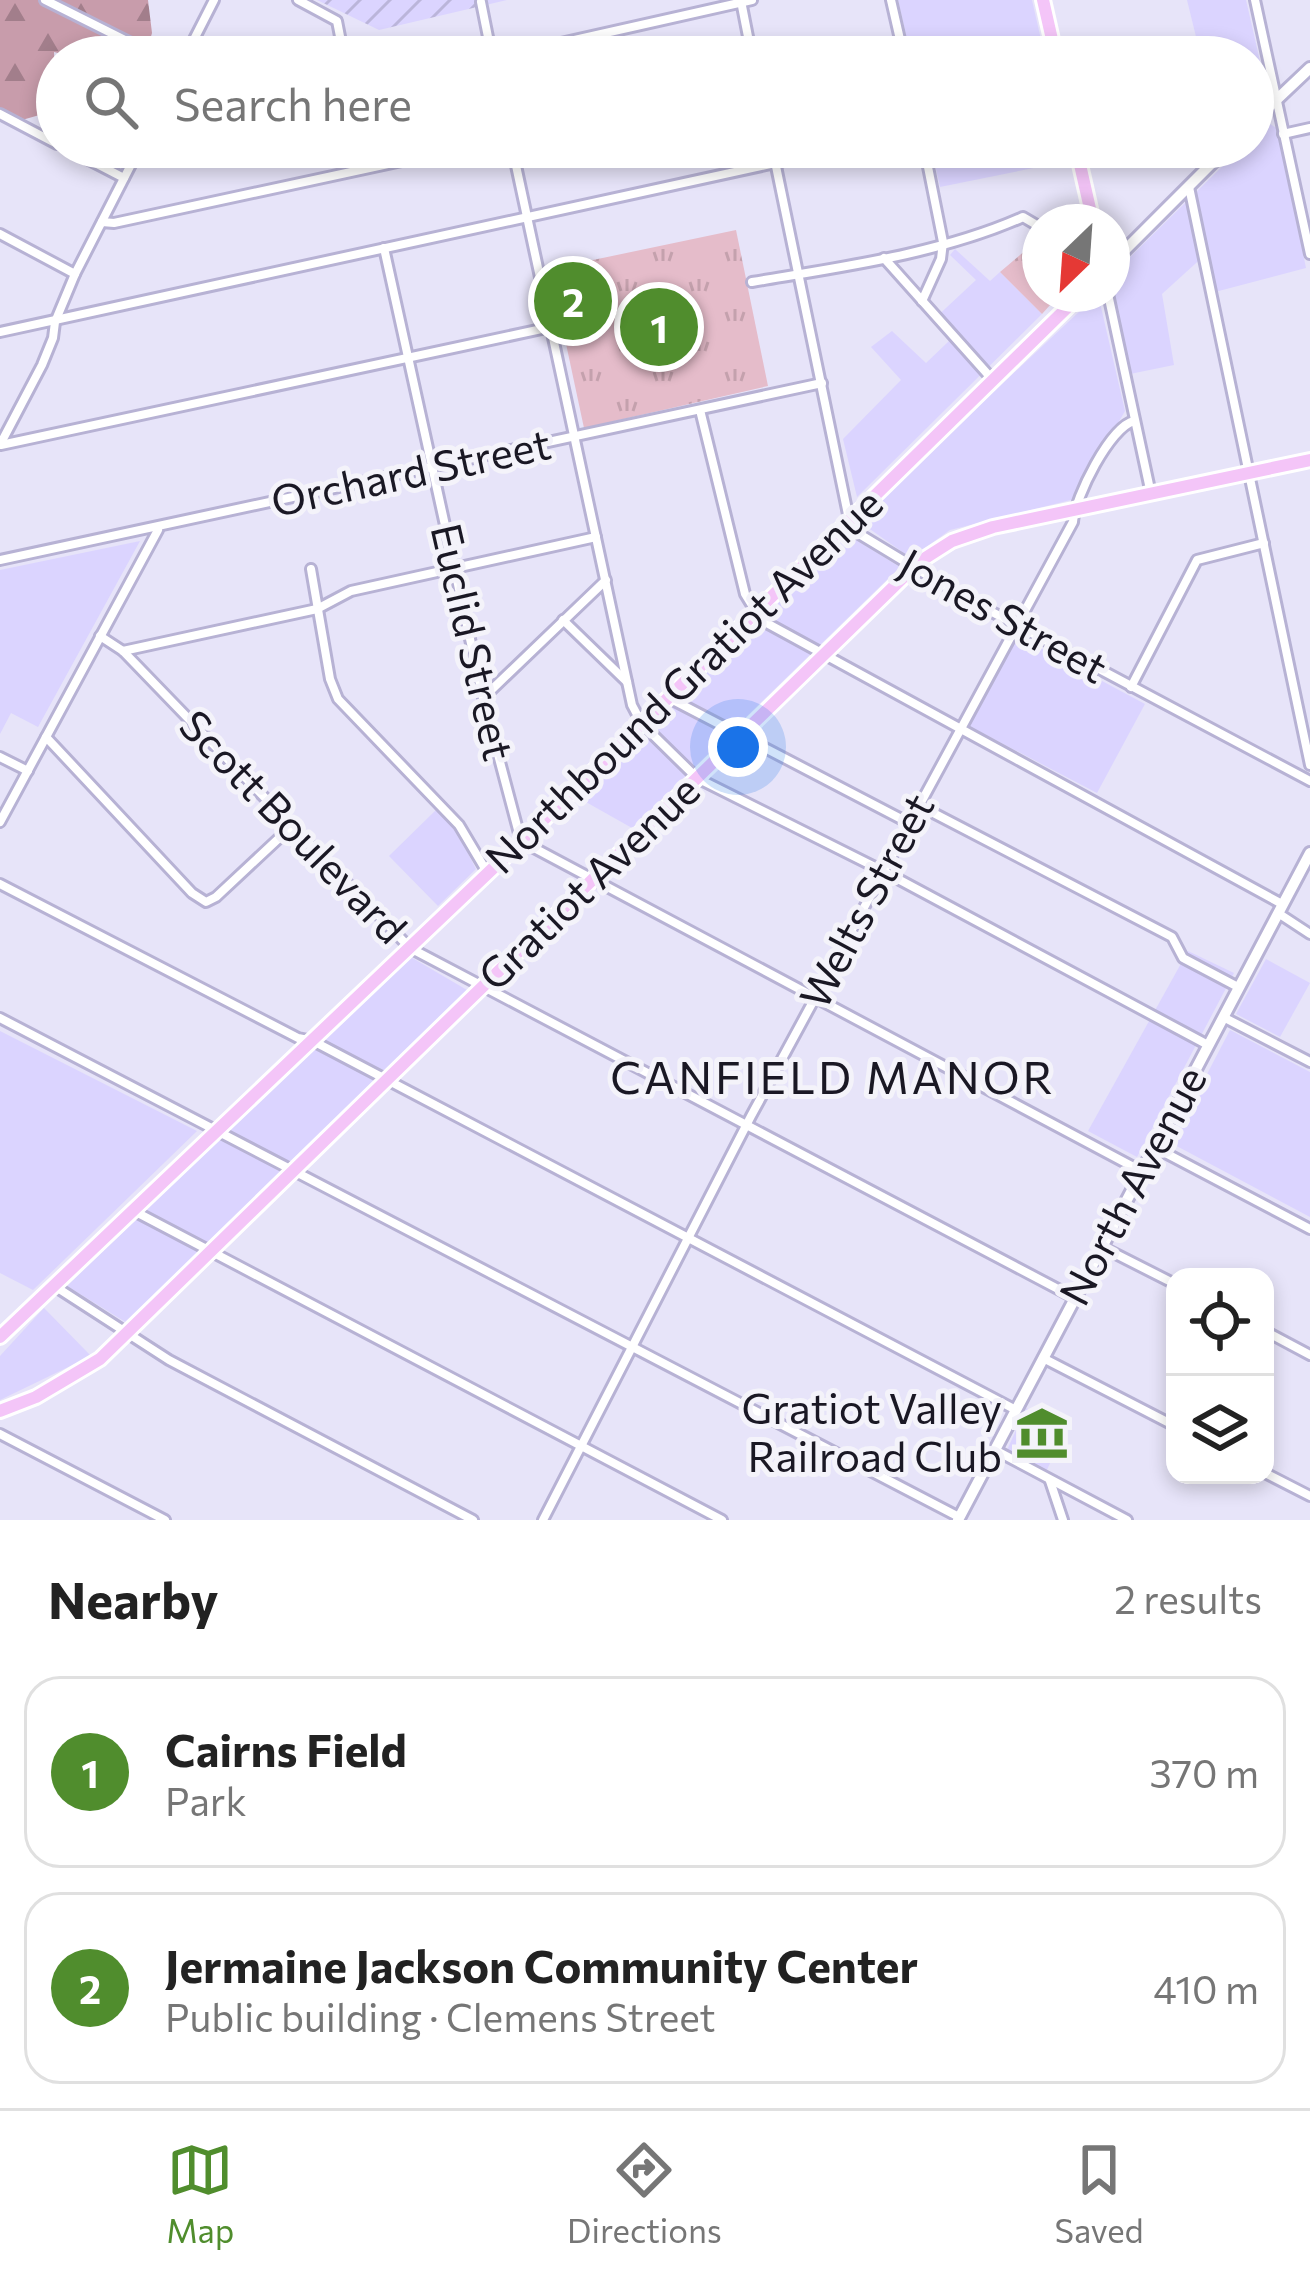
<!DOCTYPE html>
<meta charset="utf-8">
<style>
body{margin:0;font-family:Commissioner,sans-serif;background:#f6f6f6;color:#222}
.controls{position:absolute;right:36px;bottom:36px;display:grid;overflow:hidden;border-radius:24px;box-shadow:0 6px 18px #0003}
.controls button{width:108px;height:108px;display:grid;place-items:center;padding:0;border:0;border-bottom:3px solid #e0e0e0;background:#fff;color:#222;font:60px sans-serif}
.compass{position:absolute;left:1022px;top:204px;width:108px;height:108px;border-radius:50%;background:#fff;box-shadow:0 6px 18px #0003;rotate:205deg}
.you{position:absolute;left:738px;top:747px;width:42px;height:42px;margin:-30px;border:9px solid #fff;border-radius:50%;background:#1a73e8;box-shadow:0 0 0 18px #1a73e833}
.badge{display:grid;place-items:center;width:78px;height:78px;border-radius:50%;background:#508d2d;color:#fff;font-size:39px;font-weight:700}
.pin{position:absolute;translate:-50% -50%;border:6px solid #fff;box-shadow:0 3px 12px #0006}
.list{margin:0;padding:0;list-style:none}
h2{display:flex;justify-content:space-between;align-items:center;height:156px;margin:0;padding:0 48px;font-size:51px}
h2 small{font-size:39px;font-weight:400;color:#767676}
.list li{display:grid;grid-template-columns:78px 1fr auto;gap:36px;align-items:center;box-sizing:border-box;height:192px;margin:0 24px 24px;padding:0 24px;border:3px solid #e0e0e0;border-radius:36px}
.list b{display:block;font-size:45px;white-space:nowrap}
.list p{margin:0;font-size:39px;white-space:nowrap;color:#767676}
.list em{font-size:39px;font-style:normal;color:#767676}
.icon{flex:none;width:66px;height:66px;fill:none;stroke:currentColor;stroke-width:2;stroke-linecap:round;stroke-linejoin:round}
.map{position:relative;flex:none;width:1310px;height:1520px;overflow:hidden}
.search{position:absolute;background:#fff;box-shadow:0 6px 18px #0003;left:36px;right:36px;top:36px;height:132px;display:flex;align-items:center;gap:30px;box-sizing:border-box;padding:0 42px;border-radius:66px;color:#767676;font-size:45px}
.sheet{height:588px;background:#fff}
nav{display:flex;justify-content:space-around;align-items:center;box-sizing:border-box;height:168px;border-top:3px solid #e0e0e0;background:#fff;font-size:33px;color:#767676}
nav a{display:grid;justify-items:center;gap:6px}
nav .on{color:#508d2d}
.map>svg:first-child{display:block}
</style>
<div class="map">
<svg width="1310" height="1520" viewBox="0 0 1310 1520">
<defs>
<pattern id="industrial-furrows" width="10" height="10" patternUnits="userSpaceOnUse" patternTransform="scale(3)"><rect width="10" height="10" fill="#dbd4ff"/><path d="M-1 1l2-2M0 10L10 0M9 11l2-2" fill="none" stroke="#bbb5da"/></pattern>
<pattern id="forest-firs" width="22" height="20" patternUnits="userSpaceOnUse" patternTransform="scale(3)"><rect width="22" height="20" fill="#c89cab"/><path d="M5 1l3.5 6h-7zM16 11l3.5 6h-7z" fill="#a27e8b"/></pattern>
<pattern id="park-tufts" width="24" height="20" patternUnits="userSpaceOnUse" patternTransform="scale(3)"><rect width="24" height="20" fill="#e5bcca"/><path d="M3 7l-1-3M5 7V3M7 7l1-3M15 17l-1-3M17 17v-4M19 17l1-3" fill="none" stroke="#c4a1ad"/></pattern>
</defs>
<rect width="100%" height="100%" fill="#e7e4f9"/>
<g fill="#dbd4ff">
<path d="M898,0H1032L1045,57H911Z"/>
<path d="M1187,0H1246L1268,96L1253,109V57H1201Z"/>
<path d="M1267,122L1278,129L1306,268L1215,292L1206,254L1162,294L1174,365L1130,374L1113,296L1121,266L1242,147H1253V136Z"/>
<path d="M931,147H1065L1068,161L940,187Z"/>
<path d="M955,249L990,281L1000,272L1042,314L857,497L843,439L901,380L871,347L892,331L926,363L949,341L932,321L976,280L950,255Z"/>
<path d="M1098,294L1125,411L1075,499L950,530L911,558L857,520Z"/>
<path d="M848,535L900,567L632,828L577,797Z"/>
<path d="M140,541L38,727L11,713L0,734V570Z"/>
<path d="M1016,635L1145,704L1097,793L969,726Z"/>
<path d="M436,810L457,832L476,869L438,906L389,856Z"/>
<path d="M1188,951L1234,973L1137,1157L1088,1131Z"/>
<path d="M409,956L467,990L127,1323L67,1286Z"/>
<path d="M1266,959L1310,983L1280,1037L1236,1014Z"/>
<path d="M1230,1030L1310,1072V1217L1171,1143Z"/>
<path d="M0,1031L197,1131L33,1290L0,1273Z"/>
<path d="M44,1308L91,1356L0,1400V1356Z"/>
<path d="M1026,1408L1066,1428L1046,1472L1007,1450Z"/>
</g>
<path fill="url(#industrial-furrows)" d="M317,0H507L379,30Z"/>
<path fill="url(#forest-firs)" d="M0,0H148L152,33L145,57H74L54,52L57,110L15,122L0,110Z"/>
<g fill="url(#park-tufts)">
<path d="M736,230L768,386L584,428L550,269Z"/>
<path d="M1040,238V294H1060L1042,314L1000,272Z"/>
</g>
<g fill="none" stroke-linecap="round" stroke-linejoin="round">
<g stroke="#b7b2d4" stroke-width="14">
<g id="street">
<path d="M45,0L159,57"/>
<path d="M298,0L337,21L344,57"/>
<path d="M891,0L904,57"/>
<path d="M1255,0L1310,254"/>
<path d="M741,1L752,57"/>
<path d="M481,2L492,57"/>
<path d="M185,57L214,0"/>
<path d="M499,57L752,0"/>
<path d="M879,57L903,52"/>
<path d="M0,114L57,144"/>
<path d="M1283,134L1310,128"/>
<path d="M64,147L124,178"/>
<path d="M512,147L632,705L642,724L697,778L883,871L1208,1045"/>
<path d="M772,147L851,529L960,595L1310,781"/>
<path d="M1189,187L1310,765"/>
<path d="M102,222L114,223L467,147"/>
<path d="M0,234L75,274"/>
<path d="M384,248L483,698L521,841L1141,1171"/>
<path d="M884,258L992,379"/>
<path d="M752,282C841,267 940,254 1023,217L1040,227"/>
<path d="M1108,294L1151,494"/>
<path d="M922,301L941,259L943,242L924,147"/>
<path d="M0,332L849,147"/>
<path d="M700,410L745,594L761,620L1282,904"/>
<path d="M1,443L42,365L53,338L55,322L75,274L140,147"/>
<path d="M1,445L551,327"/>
<path d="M0,560L822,383"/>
<path d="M311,569L330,679L338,699L459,825L487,872"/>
<path d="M563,620L627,682"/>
<path d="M100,636L123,651L410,948L1075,1298"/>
<path d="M123,651L317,609L351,591L596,537"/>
<path d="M1131,687L1197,560L1264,543"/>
<path d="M484,697L606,580"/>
<path d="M669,698L909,823"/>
<path d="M46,737L192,893L206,902L216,897L292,826"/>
<path d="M0,757L28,771"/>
<path d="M918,805L1172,937L1183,958L1238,987"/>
<path d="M0,822L158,530"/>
<path d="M0,884L298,1038L313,1041L374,1073L1016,1410"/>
<path d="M1278,913L1310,934"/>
<path d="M1223,1017L1310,1062"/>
<path d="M0,1018L959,1517"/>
<path d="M1154,1147L1310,1229"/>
<path d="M134,1211L722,1520"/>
<path d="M1102,1247L1175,1284"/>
<path d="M56,1287L169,1360L473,1520"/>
<path d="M1265,1331L1310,1355"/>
<path d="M1043,1358L1175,1426"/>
<path d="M0,1434L165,1520"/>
<path d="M995,1450L1127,1520"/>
<path d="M1265,1473L1310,1496"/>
<path d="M1050,1481L1063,1520"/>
<path d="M543,1520L751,1116L1073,522C1075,497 1110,427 1134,421"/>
</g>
</g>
<g stroke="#b7b2d4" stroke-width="16">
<g id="secondary">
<path d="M1253,122L1310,68"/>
<path d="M1112,263L1228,147"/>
<path d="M958,1520L1310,853"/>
</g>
</g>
<g stroke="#fff" stroke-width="18">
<g id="primary">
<path d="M1043,0L1056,57"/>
<path d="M1076,147L1093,222"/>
<path d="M0,1337L528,835L1081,294"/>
<path d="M0,1411L36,1397L100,1359L919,562L952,541L993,527L1310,460"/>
</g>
</g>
<use href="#street" stroke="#fff" stroke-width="8"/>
<use href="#secondary" stroke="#fff" stroke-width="10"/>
<use href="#primary" stroke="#f4c5f8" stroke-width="12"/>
</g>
<defs>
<g id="museum-bare" transform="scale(4.14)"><path d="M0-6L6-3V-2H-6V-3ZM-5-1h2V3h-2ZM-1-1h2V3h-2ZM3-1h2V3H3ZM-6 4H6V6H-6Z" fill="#508d2d" stroke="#f4f3fa" stroke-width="2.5" paint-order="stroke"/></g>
</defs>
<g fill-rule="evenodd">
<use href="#museum-bare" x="1042" y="1433"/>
</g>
<g text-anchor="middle" stroke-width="10" stroke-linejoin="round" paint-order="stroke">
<g font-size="42" fill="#1a1824" stroke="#f4f3fa">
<text transform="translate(411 473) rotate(-12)" y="15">Orchard Street</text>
<text transform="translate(1003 616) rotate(29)" y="15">Jones Street</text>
<text transform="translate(472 642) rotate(77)" y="15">Euclid Street</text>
<text transform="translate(684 681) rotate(-44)" y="15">Northbound Gratiot Avenue</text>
<text transform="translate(293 827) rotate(46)" y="15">Scott Boulevard</text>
<text transform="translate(589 883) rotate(-44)" y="15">Gratiot Avenue</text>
<text transform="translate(867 901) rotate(-62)" y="15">Welts Street</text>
<text transform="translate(1133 1186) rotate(-62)" y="15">North Avenue</text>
</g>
<g font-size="42" fill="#1a1824" stroke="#f4f3fa" text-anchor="end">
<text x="1002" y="1424">Gratiot Valley<tspan x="1002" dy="48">Railroad Club</tspan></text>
</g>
<g font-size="45" letter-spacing="3" fill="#1a1824" stroke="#f4f3fa">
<text x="833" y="1094">CANFIELD MANOR</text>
</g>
</g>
</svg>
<div class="controls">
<button><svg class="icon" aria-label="locate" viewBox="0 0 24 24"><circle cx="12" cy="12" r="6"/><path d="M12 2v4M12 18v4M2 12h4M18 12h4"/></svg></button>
<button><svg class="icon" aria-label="layers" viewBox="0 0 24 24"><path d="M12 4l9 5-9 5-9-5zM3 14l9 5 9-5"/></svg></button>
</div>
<svg class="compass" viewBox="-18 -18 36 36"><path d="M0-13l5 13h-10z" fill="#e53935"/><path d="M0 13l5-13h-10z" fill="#767676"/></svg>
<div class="you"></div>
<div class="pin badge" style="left:659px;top:327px">1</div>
<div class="pin badge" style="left:573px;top:301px">2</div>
<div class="search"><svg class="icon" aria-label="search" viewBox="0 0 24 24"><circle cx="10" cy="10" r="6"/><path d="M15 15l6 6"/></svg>Search here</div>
</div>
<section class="sheet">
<h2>Nearby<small>2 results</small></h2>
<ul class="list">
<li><span class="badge">1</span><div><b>Cairns Field</b><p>Park</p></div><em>370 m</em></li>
<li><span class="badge">2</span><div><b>Jermaine Jackson Community Center</b><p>Public building · Clemens Street</p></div><em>410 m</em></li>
</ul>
</section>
<nav>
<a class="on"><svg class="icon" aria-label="map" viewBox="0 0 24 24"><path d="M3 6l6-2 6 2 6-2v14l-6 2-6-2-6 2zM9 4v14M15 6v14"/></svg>Map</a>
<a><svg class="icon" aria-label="directions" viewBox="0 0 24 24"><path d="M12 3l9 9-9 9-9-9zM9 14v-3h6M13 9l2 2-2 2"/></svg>Directions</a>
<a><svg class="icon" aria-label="saved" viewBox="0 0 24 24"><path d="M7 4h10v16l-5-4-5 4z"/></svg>Saved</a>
</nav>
